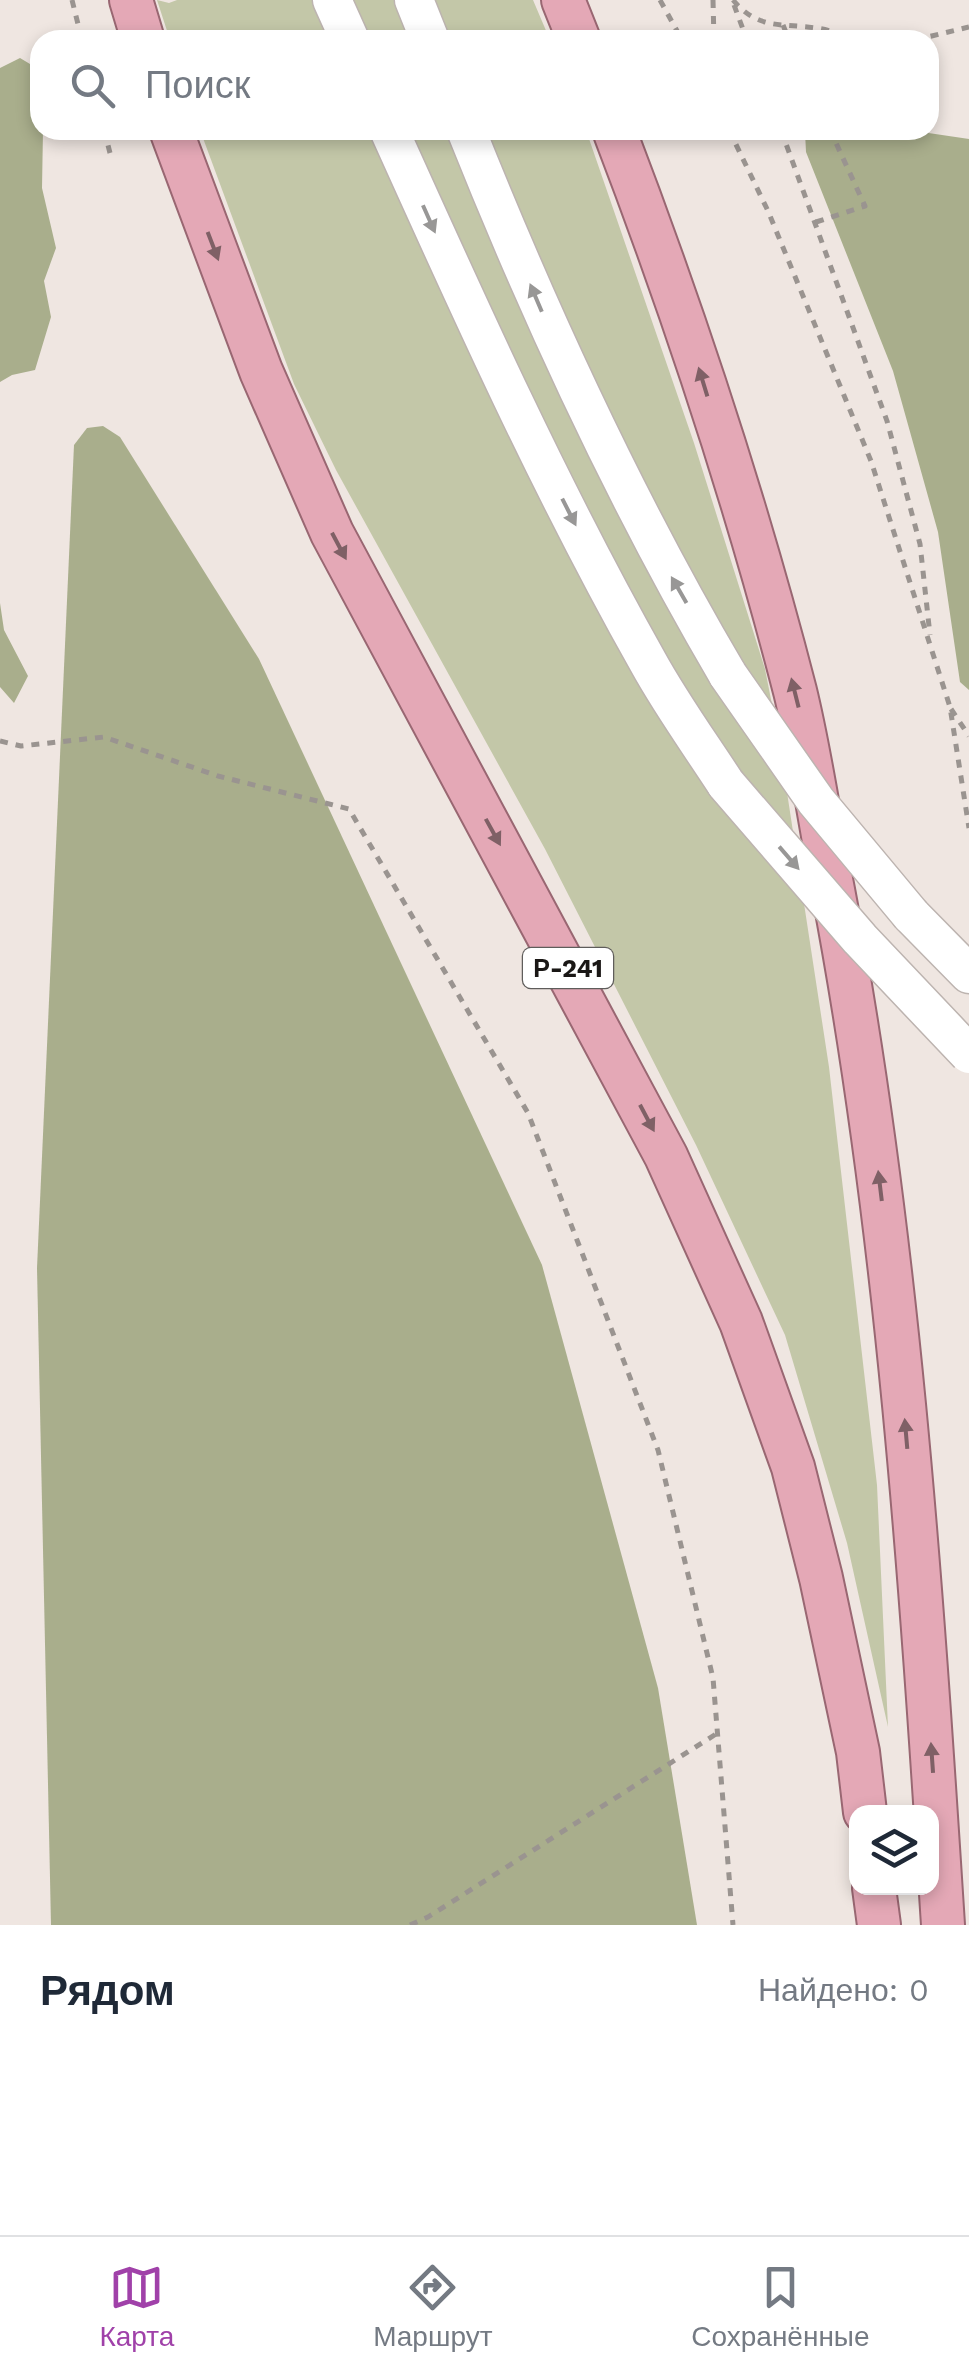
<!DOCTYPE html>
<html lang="ru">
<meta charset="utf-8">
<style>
body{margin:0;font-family:"Work Sans",sans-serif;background:#f2f2f3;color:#1f2937}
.controls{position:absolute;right:30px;bottom:30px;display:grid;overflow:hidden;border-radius:20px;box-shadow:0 5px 15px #0003}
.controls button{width:90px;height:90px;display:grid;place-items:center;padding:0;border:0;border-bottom:2px solid #e0e1e3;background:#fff;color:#1f2937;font:50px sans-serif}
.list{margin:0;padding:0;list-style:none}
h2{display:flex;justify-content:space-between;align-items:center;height:130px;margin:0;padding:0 40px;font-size:42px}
h2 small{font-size:32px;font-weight:400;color:#747a83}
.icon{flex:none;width:55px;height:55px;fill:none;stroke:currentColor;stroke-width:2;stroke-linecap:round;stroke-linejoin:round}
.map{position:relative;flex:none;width:969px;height:1925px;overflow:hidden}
.search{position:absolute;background:#fff;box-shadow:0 5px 15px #0003;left:30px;right:30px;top:30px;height:110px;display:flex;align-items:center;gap:25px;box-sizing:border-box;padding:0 35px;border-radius:30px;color:#747a83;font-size:38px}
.sheet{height:310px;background:#fff}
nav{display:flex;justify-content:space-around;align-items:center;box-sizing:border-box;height:140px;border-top:2px solid #e0e1e3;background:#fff;font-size:28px;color:#747a83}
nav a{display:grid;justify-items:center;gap:5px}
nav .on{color:#a041a9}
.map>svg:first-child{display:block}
</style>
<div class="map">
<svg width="969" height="1925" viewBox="0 0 969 1925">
<rect width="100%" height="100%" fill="#efe6e1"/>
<g fill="#c3c7a8">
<path d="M157,0L169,3L177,0H533L550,40H170Z"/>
<path d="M200,130H586L694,443L765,669L779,740L829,1067L877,1485L888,1727L847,1543L785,1335L696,1145L545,849L336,470L294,384Z"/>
</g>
<g fill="#a9ae8c">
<path d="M20,58L35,67L40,86V130H43L42,188L56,248L44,281L51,317L35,370L12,375L0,382V68Z"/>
<path d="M915,131L969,139V690L960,682L938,532L893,371L806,152L805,132Z"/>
<path d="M103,426L120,437L259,659L542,1265L658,1688L697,1925H51L37,1268L74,445L87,428Z"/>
<path d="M0,603L4,630L28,676L14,703L0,687Z"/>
</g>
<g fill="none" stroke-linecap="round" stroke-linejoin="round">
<g stroke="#bdb4b0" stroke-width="16">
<path id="service" d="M335,130H353"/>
</g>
<g stroke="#bdb4b0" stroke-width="41">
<g id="secondary">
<path d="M332,0L350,40"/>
<path d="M414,0L430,40"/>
<path d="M389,130C470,310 551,490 648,662C671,704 700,744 726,784"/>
<path d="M466,130C541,318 625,500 728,675"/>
<path d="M911,915L969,974"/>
</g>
</g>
<g stroke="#996772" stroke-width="46">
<g id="trunk">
<path d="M131,0L143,40"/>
<path d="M563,0L579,40"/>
<path d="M171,130L261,371L332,533L666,1156L741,1322L793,1467L821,1578L858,1752L865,1812"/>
<path d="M614,130C684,313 746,501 795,691C811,756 820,824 833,890C898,1232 921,1579 943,1925"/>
<path d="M874,1888L879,1925"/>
</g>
</g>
<g stroke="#9a9490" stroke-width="5" stroke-dasharray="8 8" stroke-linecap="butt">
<path d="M72,0L82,40"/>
<path d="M660,0L682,40"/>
<path d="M713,0L714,40"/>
<path d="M733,0C758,30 781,23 816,28C830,29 843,37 856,40"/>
<path d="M734,5L747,40"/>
<path d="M783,25L789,40"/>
<path d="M915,40L969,27"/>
<path d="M104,130L110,153"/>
<path d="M729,130L768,211L871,461L950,707L969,828"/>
<path d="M781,130L887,421L920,544L930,635"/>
<path d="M816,222L865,206L830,130"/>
<path d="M951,709L969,736"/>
<path d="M0,741L21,746L104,737L218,776L349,809L528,1113L658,1450L713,1678L733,1925"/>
<path d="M410,1925L428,1917L716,1734"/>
</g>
<use href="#service" stroke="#fff" stroke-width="12"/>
<use href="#secondary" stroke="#fff" stroke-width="38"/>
<use href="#trunk" stroke="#e4a8b6" stroke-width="42"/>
<g stroke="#bdb4b0" stroke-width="41" stroke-linecap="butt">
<g id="secondary-bridge">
<path d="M728,675L816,801L911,915"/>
<path d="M726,784L860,939L969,1054"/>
</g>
</g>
<use href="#secondary-bridge" stroke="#fff" stroke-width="38"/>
</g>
<defs><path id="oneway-solid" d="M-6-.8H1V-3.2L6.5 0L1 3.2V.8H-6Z" transform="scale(2.5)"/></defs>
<g fill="#989796">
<use href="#oneway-solid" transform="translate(429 219) rotate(66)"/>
<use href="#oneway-solid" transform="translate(536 298) rotate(-113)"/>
<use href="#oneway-solid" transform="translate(569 512) rotate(63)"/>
<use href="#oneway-solid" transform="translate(679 590) rotate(-120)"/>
<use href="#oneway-solid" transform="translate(789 858) rotate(49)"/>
</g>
<g fill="#7f6066">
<use href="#oneway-solid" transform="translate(213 246) rotate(69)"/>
<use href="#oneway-solid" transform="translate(703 382) rotate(-107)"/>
<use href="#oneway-solid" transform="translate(339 546) rotate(62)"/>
<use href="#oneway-solid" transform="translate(795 693) rotate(-104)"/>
<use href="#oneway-solid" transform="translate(493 832) rotate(61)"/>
<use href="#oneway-solid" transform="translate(647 1118) rotate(62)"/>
<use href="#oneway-solid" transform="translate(880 1186) rotate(-97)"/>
<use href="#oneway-solid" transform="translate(906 1434) rotate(-95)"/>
<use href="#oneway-solid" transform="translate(932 1758) rotate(-94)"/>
</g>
<g text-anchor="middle" stroke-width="9" stroke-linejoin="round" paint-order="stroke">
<rect fill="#fff" stroke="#5f5d5b" stroke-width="2.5" x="523" y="948" width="90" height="40" rx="8"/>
<g font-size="25" font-weight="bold" fill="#1a1715">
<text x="568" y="977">Р-241</text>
</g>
</g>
</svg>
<div class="controls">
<button><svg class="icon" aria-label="layers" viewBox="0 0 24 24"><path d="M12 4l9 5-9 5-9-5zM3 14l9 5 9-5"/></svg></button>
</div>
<div class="search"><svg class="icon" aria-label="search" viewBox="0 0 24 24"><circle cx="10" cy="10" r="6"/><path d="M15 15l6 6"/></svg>Поиск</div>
</div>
<section class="sheet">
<h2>Рядом<small>Найдено: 0</small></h2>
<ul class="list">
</ul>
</section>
<nav>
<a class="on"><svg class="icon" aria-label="map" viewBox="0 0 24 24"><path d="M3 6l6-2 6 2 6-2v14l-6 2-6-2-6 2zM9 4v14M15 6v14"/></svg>Карта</a>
<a><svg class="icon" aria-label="directions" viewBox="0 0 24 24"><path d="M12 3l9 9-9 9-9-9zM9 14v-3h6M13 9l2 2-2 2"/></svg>Маршрут</a>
<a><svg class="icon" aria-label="saved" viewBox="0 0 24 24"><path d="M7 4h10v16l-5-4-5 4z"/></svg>Сохранённые</a>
</nav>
